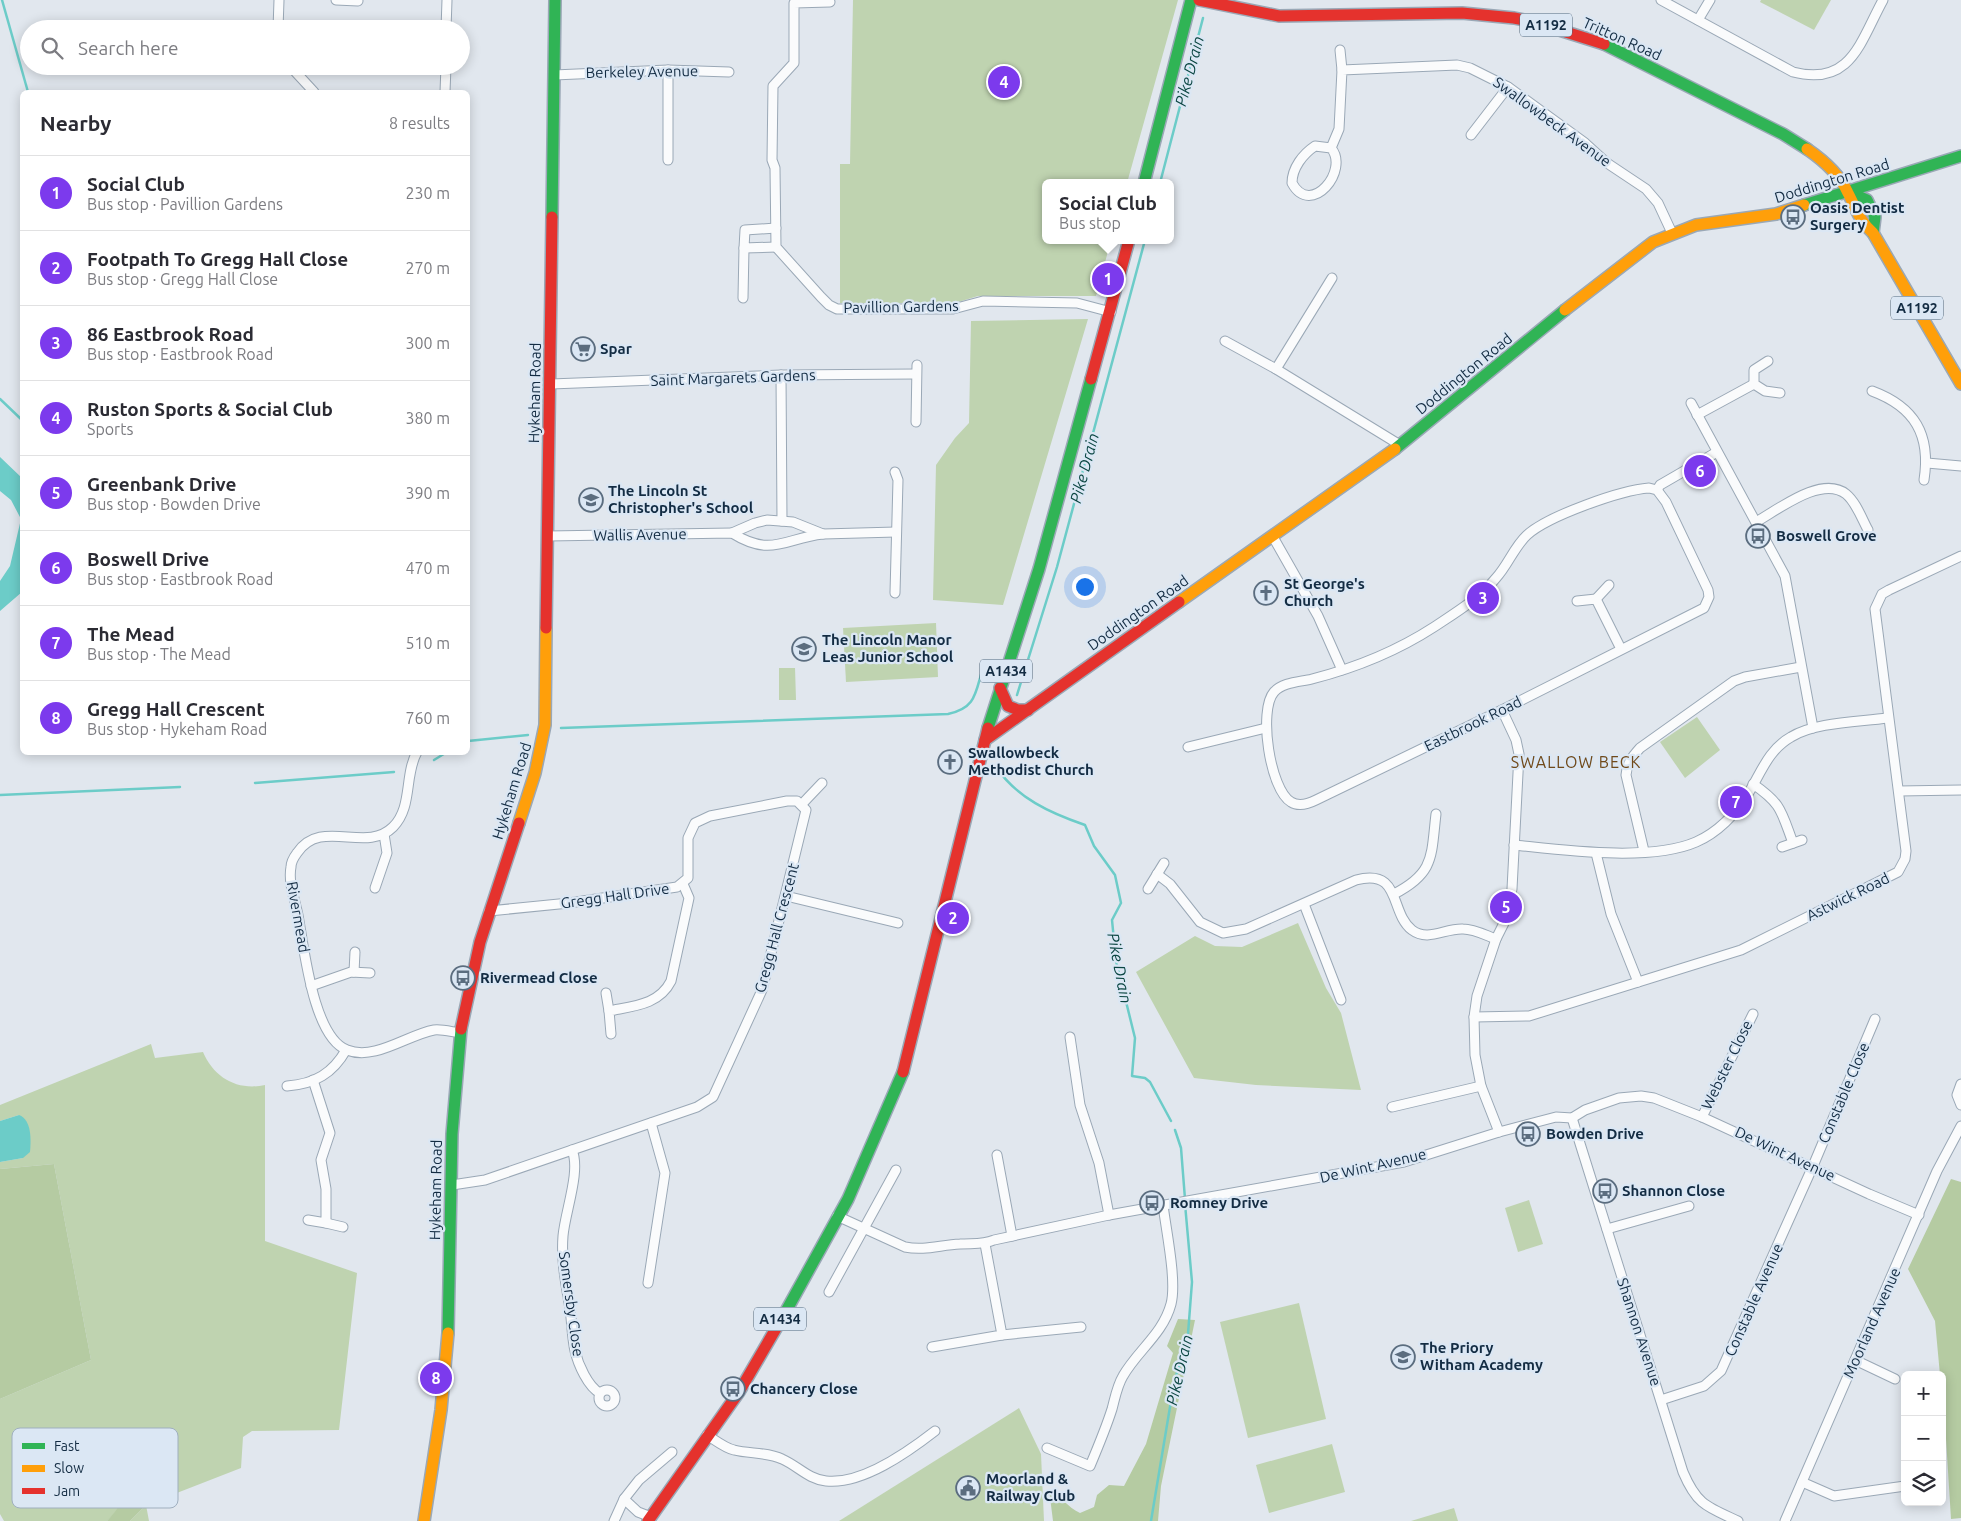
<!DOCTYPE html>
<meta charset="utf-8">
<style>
body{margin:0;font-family:Ubuntu,sans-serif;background:#f7f7f7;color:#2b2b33}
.controls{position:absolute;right:15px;bottom:15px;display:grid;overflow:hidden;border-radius:8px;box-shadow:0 2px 12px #0003}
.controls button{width:45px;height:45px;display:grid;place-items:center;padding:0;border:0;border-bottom:1px solid #e1e1e2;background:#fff;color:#2b2b33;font:25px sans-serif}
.you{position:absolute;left:1084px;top:586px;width:18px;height:18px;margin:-12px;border:4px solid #fff;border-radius:50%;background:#1a73e8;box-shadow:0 0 0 8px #1a73e833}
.badge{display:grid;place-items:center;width:32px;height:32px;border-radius:50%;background:#7c3aed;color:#fff;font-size:16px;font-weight:700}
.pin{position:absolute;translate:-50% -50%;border:2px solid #fff;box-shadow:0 1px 5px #0006}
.popup{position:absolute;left:1042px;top:179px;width:132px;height:65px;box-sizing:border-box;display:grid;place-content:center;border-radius:8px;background:#fff;filter:drop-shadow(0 1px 4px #0005);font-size:16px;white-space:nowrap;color:#7c7c81}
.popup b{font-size:19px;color:#2b2b33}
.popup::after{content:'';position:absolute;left:50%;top:100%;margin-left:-10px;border:10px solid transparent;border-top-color:#fff}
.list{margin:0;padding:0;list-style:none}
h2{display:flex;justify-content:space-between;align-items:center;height:65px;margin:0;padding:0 20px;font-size:21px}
h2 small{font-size:16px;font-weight:400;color:#7c7c81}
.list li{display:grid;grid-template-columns:32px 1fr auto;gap:15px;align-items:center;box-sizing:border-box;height:75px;padding:0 20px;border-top:1px solid #e1e1e2}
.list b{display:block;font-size:19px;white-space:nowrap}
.list p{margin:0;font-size:16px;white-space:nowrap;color:#7c7c81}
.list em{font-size:16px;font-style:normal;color:#7c7c81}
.icon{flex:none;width:28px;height:28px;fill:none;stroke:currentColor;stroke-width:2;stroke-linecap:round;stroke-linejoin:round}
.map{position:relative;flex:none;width:1961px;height:1521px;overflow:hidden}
.search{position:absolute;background:#fff;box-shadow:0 2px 12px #0003;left:20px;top:20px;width:450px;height:55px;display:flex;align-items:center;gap:12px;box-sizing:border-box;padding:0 18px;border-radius:28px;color:#7c7c81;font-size:19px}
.panel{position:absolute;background:#fff;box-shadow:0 2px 12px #0003;left:20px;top:90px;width:450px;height:665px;border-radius:8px}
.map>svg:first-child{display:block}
</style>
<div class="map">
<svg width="1961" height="1521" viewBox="0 0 1961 1521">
<rect width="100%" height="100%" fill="#e1e7ee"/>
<g fill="#bfd3b0">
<path d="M853,0H1178L1127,183H1046V240H1111L1096,296H978L955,303H840V164H850Z"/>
<path d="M1761,0H1831L1814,30L1760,2Z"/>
<path d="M1088,319L1003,605L933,600L936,465L955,438L969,423L971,321Z"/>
<path d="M936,623L938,677L846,682L843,628Z"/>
<path d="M779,668H795L796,700H779Z"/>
<path d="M1697,717L1720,750L1685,778L1660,742Z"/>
<path d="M1298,923L1326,988L1341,1013L1361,1090L1256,1085L1194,1078L1136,972L1195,936L1215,946L1242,947Z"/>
<path d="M151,1044L155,1058L203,1052C214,1078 238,1091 265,1085V1241L357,1273L339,1430L252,1431L243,1437L241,1468L146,1505L149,1521H130L146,1505L135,1450L121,1493L120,1508L107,1521H4L0,1514V1399L91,1360L54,1164L0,1169V1162L23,1158L19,1115L0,1121V1105Z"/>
<path d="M1529,1200L1543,1244L1518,1252L1505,1208Z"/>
<path d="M1299,1303L1326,1419L1248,1438L1220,1322Z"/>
<path d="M1019,1408L1041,1454L1044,1521H839Z"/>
<path d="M1332,1444L1345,1492L1269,1513L1256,1465Z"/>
<path d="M1454,1508L1458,1521H1411Z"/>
</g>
<g fill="#b5cba2">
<path d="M54,1164L91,1360L0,1399V1169Z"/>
<path d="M1951,1179L1961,1182V1518L1951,1519L1942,1375H1940L1935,1321L1908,1269Z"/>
<path d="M1178,1319L1195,1320L1161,1486L1158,1521H1053L1049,1489C1061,1496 1067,1507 1080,1513L1094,1507L1097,1495L1109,1485L1124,1486L1146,1444L1173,1353L1167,1346Z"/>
<path d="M135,1449L146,1505L130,1521H107C124,1503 124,1499 110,1478Z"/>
</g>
<g fill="#6cccc8">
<path d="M0,457L22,478V592L0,611V581L10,566L21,519L11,500L0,491Z"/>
<path d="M19,1115C32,1120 31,1140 30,1152L23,1158L0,1162V1121Z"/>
</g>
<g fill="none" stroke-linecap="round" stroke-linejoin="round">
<g stroke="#6cccc8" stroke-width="2.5">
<path d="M2,0L28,92"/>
<path d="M1160,183L1203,18"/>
<path d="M0,399L22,420"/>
<path d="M1017,695L1057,567L1145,240"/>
<path d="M561,728L948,714C975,708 975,695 982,671"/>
<path d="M468,741L528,735"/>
<path d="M434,760L447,752"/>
<path d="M996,767C1017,798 1050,813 1085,825L1094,846L1115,875L1121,903L1112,920L1116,961L1135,1038L1132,1076L1145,1078L1150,1082L1171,1121"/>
<path d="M255,783L394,772"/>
<path d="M0,795L180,787"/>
<path d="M1175,1130L1181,1148L1185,1199"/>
<path d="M1151,1521L1174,1383L1188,1334L1192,1282L1185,1204"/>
</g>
<g stroke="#9aa8b6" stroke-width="11">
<g id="street">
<path d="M336,0L358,1"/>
<path d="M1661,0L1793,72C1851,87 1860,42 1883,0"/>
<path d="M830,2L794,3V63L773,86L772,160L775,168L776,247L821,297L829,305L837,309H953L983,301L1077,303L1111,312"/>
<path d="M1698,20L1710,0"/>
<path d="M278,29L279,0"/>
<path d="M446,29L447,0"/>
<path d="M1340,50L1342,70"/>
<path d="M290,66L314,92"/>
<path d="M554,75L668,70L729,72"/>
<path d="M445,92L446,66"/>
<path d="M1471,135L1508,87"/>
<path d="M1331,148L1315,146C1303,154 1292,168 1292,183C1311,218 1350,170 1331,148L1339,129L1342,70L1457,65L1470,68L1508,87L1585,143L1607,163L1646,189L1658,203L1672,233"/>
<path d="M668,160V70"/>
<path d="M776,247L744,248L745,230L776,228"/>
<path d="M743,298L744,248"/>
<path d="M1225,341L1276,369L1400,445"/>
<path d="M1768,361L1754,370V384L1765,391L1780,393"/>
<path d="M1276,369L1332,278"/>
<path d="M781,375L782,521"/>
<path d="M551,384L781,375L916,374"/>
<path d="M1872,391C1915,407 1931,435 1924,480"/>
<path d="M1691,403L1785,576L1813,728"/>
<path d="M1697,415L1754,384"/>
<path d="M916,422L917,365"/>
<path d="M1927,463L1961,466"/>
<path d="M1649,488L1657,490L1666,502L1708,590L1709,597L1704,608L1502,710L1316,800C1308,804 1299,807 1291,802C1270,790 1258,710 1274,692C1283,682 1300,682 1312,679C1355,668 1397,651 1434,627C1455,613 1480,598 1496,578C1508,565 1514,547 1527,535C1548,516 1621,490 1649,488Z"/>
<path d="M1657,490L1660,485L1717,452"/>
<path d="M1756,522C1779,509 1822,475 1846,494C1856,502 1862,519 1868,530"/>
<path d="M732,533L755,523L767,520L793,522L823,534L896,532"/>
<path d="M548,536L732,533C772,558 785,538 823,534"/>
<path d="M1273,537L1318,616L1342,670"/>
<path d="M895,593L898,480L895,472"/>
<path d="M1596,599L1609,585"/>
<path d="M1577,601L1596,599L1621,649"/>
<path d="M1188,747L1266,728"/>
<path d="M417,752C404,775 413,807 393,827C366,854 321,817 297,853C294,857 291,862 291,867C288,882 295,900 298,915C304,947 313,1037 347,1050C375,1061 407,1035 434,1030C442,1029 452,1032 460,1033"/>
<path d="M1753,784C1782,804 1781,811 1793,843"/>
<path d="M1899,791L1961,790"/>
<path d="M802,804L822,783"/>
<path d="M1514,845C1563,850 1650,862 1696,842C1717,833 1736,814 1748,794C1761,773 1768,750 1791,737C1815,722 1859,722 1887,718"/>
<path d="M1782,847L1802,840"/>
<path d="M1644,851L1626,775C1627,763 1632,757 1640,748L1734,681L1745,677L1801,667"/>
<path d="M1596,853L1611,914L1638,982"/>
<path d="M1157,874L1170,884L1200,922L1223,933L1246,929L1356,880C1402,868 1389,912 1412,930C1428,942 1445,928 1463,929C1474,929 1485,935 1496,939"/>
<path d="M375,888L387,853L384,834"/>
<path d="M1148,889L1164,863"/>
<path d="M1394,894C1435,873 1431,856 1436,814"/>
<path d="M786,896L898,923"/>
<path d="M1304,904L1341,1000"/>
<path d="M354,972L355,952"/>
<path d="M311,986L351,972L370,973"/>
<path d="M606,993L609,1011"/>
<path d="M1474,1017L1529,1016L1741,950L1898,872L1905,859L1906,851L1875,609L1882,594L1889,590L1961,556"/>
<path d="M611,1034L609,1011C633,1006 659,1005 671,981L689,898L683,884"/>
<path d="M1070,1037L1080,1105L1099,1163L1109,1215"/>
<path d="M1961,1084L1957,1095L1961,1105"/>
<path d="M287,1086C315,1084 333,1073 346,1050"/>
<path d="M1392,1107L1481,1086"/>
<path d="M1702,1117L1753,1014"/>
<path d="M1572,1118L1683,1472C1697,1505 1707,1507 1738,1521"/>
<path d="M1499,1132L1481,1086L1475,1055L1474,1017L1477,996L1496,939L1506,919L1512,889L1519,754L1516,740L1502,710"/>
<path d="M572,1150C581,1171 565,1212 563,1236C561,1261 566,1285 570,1309C572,1323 572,1338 575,1351C578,1364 588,1387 600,1393"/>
<path d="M997,1155L1012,1236"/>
<path d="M452,1185L485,1180L697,1107L713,1097L762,990L806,810L797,801H787L710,816L695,823L688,838V878L677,887L569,903L489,911"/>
<path d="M837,1216L905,1247C924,1251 940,1245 960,1244C972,1243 983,1245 994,1240L1109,1215L1404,1162L1499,1132L1556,1117L1572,1118L1585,1110L1619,1098L1641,1096L1654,1098L1702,1117L1869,1194L1919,1215"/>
<path d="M308,1220L326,1223V1189L321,1160L330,1133L313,1080"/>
<path d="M326,1223L343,1227"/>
<path d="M1607,1229L1689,1206"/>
<path d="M648,1283L665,1173L651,1123"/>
<path d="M829,1292L896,1170"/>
<path d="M1002,1335L1081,1327"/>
<path d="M932,1347L1002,1335L985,1244"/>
<path d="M1855,1360L1895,1379"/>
<circle cx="607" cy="1398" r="8"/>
<path d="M1661,1400L1704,1386L1721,1371L1813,1166L1875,1019"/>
<path d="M707,1435C715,1440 725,1448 734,1450C749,1454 768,1452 782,1459C798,1466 808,1479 826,1481C862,1485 908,1452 935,1431"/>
<path d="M1047,1448L1090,1466C1098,1447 1106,1428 1112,1409C1115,1398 1117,1386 1123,1376C1137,1351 1163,1334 1171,1304C1177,1281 1166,1230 1163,1205"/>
<path d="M1802,1482L1834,1496L1905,1486"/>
<path d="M624,1499L639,1480L672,1452"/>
<path d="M614,1521L624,1499L638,1512L651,1517"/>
<path d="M1785,1521L1937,1171L1961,1126"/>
</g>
</g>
<g stroke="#9aa8b6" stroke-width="14">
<g id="fast">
<path d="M1604,44L1783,134L1807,149"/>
<path d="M1144,183L1191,0"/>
<path d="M1849,192L1867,200L1875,217L1873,233"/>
<path d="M1804,205L1961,156"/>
<path d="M552,217L555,0"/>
<path d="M1395,449L1565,310"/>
<path d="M988,728L1039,569L1091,379"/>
<path d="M785,1313L848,1199L903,1072"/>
<path d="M448,1333L452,1134L461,1029"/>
</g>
</g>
<g stroke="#9aa8b6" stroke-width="14">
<g id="slow">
<path d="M1807,149C1823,160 1840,175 1848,193C1856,208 1859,221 1873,233L1961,384"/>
<path d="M1565,310L1653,242L1696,225L1776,214L1804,205"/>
<path d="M1179,602L1395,449"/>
<path d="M519,823L535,773L545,725L546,628"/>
<path d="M424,1521L441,1410L448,1333"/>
</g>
</g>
<g stroke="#9aa8b6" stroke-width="14">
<g id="jam">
<path d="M1199,0L1279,16L1462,13L1514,18L1534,22L1604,44"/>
<path d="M1091,379L1129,240"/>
<path d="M546,628L552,217"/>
<path d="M1000,688L1008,706L1018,710H1028"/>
<path d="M985,740L1179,602"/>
<path d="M461,1029L480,942L519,823"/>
<path d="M903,1072L988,728"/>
<path d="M648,1521L739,1392L785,1313"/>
</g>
</g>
<use href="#street" stroke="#fafbfc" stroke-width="9"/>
<use href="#fast" stroke="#30b455" stroke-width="11"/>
<use href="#slow" stroke="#ff9f0a" stroke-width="11"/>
<use href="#jam" stroke="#e5322d" stroke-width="11"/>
</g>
<defs>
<g id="bus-ring" transform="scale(1.25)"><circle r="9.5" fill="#dbe7f4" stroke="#5b6d7f" stroke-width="1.5"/><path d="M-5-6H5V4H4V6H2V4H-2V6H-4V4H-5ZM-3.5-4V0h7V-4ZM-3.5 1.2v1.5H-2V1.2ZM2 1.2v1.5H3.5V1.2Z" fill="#5b6d7f"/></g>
<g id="supermarket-ring" transform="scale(1.25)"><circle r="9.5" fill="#dbe7f4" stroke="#5b6d7f" stroke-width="1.5"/><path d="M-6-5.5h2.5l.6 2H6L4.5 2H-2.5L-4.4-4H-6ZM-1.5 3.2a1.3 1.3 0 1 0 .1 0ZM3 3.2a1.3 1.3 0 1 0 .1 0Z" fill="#5b6d7f"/></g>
<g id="school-ring" transform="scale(1.25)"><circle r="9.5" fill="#dbe7f4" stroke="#5b6d7f" stroke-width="1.5"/><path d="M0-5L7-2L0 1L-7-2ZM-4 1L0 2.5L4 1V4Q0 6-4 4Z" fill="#5b6d7f"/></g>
<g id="church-ring" transform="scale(1.25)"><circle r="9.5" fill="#dbe7f4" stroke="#5b6d7f" stroke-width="1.5"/><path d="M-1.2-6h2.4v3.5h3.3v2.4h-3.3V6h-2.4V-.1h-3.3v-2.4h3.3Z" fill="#5b6d7f"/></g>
<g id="civic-ring" transform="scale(1.25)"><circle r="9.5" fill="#dbe7f4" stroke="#5b6d7f" stroke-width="1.5"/><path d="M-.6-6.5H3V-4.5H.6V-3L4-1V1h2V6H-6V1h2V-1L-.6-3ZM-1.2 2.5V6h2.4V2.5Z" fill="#5b6d7f"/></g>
</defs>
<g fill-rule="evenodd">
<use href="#bus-ring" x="1793" y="217"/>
<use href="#supermarket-ring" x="583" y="349"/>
<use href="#school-ring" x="591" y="500"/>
<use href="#bus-ring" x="1758" y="536"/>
<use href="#church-ring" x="1266" y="593"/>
<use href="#school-ring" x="804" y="649"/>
<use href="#church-ring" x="950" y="762"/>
<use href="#bus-ring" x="463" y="978"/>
<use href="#bus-ring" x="1528" y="1134"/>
<use href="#bus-ring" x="1605" y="1191"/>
<use href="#bus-ring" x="1152" y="1203"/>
<use href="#school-ring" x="1403" y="1357"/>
<use href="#bus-ring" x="733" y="1389"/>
<use href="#civic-ring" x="968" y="1488"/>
</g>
<g text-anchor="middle" stroke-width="4.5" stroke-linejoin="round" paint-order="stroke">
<g fill="#dbe7f4" stroke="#4f6478" stroke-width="1">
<rect x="1520" y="13.5" width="52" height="23" rx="4"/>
<rect x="1891" y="296.5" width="52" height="23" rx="4"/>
<rect x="980" y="659.5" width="52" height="23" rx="4"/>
<rect x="754" y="1307.5" width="52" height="23" rx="4"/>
</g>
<g font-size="14" font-weight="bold" fill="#132c43">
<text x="1546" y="30">A1192</text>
<text x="1917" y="313">A1192</text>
<text x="1006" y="676">A1434</text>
<text x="780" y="1324">A1434</text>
</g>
<g font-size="15" fill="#132c43" stroke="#dbe7f4">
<text transform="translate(1622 39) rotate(24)" y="5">Tritton Road</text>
<text transform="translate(642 72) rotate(-1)" y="5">Berkeley Avenue</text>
<text transform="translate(1552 122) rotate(36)" y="5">Swallowbeck Avenue</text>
<text transform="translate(1832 181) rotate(-17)" y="5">Doddington Road</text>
<text transform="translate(901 307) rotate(-1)" y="5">Pavillion Gardens</text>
<text transform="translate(1464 374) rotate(-39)" y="5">Doddington Road</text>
<text transform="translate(733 378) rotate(-2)" y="5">Saint Margarets Gardens</text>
<text transform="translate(535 393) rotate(-89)" y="5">Hykeham Road</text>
<text transform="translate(640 535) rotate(-1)" y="5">Wallis Avenue</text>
<text transform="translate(1138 613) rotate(-35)" y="5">Doddington Road</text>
<text transform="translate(1473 724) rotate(-26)" y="5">Eastbrook Road</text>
<text transform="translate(512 791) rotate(-73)" y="5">Hykeham Road</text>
<text transform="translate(615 896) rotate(-8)" y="5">Gregg Hall Drive</text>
<text transform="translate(1848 897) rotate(-26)" y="5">Astwick Road</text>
<text transform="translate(298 917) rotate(80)" y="5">Rivermead</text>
<text transform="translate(777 928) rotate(-75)" y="5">Gregg Hall Crescent</text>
<text transform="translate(1727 1065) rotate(-64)" y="5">Webster Close</text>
<text transform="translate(1844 1093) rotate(-67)" y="5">Constable Close</text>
<text transform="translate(1785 1154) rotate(25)" y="5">De Wint Avenue</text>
<text transform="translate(1373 1166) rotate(-13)" y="5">De Wint Avenue</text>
<text transform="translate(436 1190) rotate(-89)" y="5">Hykeham Road</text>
<text transform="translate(1754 1300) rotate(-66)" y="5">Constable Avenue</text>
<text transform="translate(571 1304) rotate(82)" y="5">Somersby Close</text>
<text transform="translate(1872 1323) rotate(-66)" y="5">Moorland Avenue</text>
<text transform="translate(1639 1332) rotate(72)" y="5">Shannon Avenue</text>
</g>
<g font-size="15" font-weight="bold" fill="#132c43" stroke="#dbe7f4" text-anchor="start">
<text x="1810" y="213">Oasis Dentist<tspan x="1810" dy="17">Surgery</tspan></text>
<text x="600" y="354">Spar</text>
<text x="608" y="496">The Lincoln St<tspan x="608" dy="17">Christopher's School</tspan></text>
<text x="1776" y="541">Boswell Grove</text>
<text x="1284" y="589">St George's<tspan x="1284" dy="17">Church</tspan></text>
<text x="822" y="645">The Lincoln Manor<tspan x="822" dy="17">Leas Junior School</tspan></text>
<text x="968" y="758">Swallowbeck<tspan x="968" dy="17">Methodist Church</tspan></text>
<text x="480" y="983">Rivermead Close</text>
<text x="1546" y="1139">Bowden Drive</text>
<text x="1622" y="1196">Shannon Close</text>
<text x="1170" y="1208">Romney Drive</text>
<text x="1420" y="1353">The Priory<tspan x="1420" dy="17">Witham Academy</tspan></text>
<text x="750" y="1394">Chancery Close</text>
<text x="986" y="1484">Moorland &amp;<tspan x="986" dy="17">Railway Club</tspan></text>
</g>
<g font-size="16" font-style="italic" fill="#0b4642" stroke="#dbe7f4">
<text transform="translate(1189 71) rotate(-75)" y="6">Pike Drain</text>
<text transform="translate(1084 468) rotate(-75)" y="6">Pike Drain</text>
<text transform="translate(1120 968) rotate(79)" y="6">Pike Drain</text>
<text transform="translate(1179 1370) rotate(-77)" y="6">Pike Drain</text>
</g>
<g font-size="16" letter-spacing="1" fill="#704a1b" stroke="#dbe7f4">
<text x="1576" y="768">SWALLOW BECK</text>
</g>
</g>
<rect x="12" y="1428" width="166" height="80" rx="8" fill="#dbe7f4" stroke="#9fafbf" stroke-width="1"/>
<rect x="22" y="1443" width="23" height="6" fill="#30b455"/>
<rect x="22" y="1465" width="23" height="7" fill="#ff9f0a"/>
<rect x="22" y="1488" width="23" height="6" fill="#e5322d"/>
<g font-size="14" fill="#132c43">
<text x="54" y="1451">Fast</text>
<text x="54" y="1473">Slow</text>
<text x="54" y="1496">Jam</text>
</g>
</svg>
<div class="controls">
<button>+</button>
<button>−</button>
<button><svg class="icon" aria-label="layers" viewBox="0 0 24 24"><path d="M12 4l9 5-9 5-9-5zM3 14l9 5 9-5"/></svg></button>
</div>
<div class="you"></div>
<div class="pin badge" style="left:1108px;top:279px">1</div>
<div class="popup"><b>Social Club</b>Bus stop</div>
<div class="pin badge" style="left:953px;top:918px">2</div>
<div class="pin badge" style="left:1483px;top:598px">3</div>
<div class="pin badge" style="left:1004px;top:82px">4</div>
<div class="pin badge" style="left:1506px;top:907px">5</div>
<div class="pin badge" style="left:1700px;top:471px">6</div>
<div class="pin badge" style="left:1736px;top:802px">7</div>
<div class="pin badge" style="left:436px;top:1378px">8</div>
<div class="search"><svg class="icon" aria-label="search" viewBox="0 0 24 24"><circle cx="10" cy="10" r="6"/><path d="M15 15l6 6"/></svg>Search here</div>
<section class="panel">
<h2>Nearby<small>8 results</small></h2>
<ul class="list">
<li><span class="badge">1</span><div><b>Social Club</b><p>Bus stop · Pavillion Gardens</p></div><em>230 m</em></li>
<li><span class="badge">2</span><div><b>Footpath To Gregg Hall Close</b><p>Bus stop · Gregg Hall Close</p></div><em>270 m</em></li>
<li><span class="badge">3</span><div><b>86 Eastbrook Road</b><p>Bus stop · Eastbrook Road</p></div><em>300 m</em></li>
<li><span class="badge">4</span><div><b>Ruston Sports &amp; Social Club</b><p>Sports</p></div><em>380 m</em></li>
<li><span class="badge">5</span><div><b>Greenbank Drive</b><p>Bus stop · Bowden Drive</p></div><em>390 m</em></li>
<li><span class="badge">6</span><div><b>Boswell Drive</b><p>Bus stop · Eastbrook Road</p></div><em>470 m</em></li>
<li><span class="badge">7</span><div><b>The Mead</b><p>Bus stop · The Mead</p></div><em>510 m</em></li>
<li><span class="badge">8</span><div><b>Gregg Hall Crescent</b><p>Bus stop · Hykeham Road</p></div><em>760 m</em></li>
</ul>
</section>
</div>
